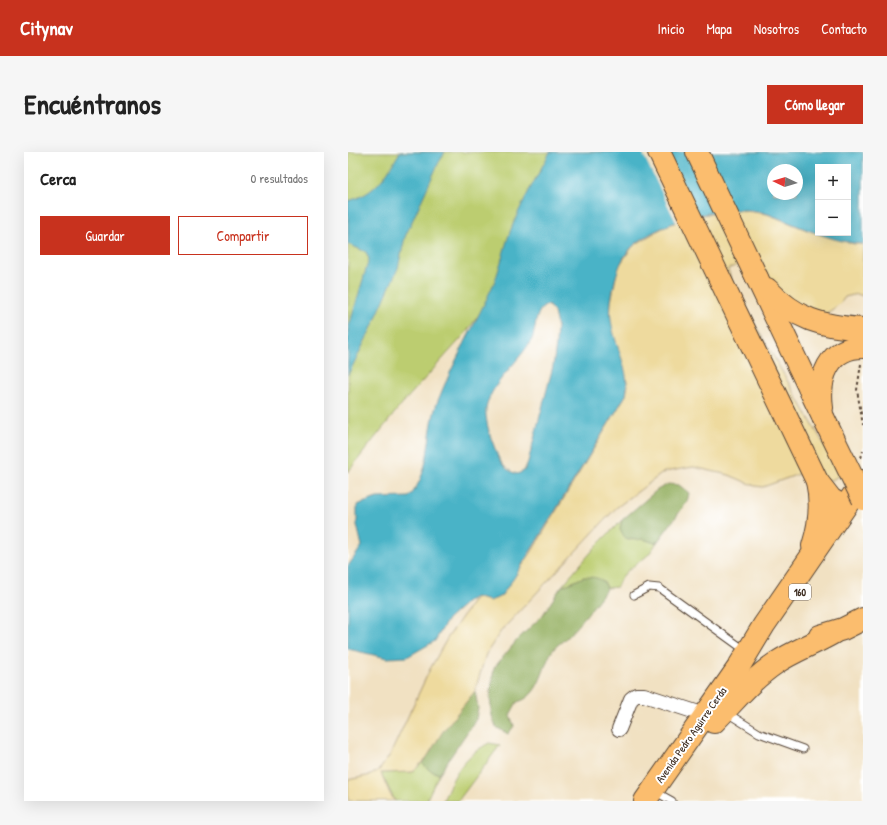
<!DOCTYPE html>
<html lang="es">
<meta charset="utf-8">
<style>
body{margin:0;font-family:"Patrick Hand",sans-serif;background:#f6f6f6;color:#222}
.controls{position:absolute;right:12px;top:12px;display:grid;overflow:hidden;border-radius:0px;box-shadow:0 4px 16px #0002}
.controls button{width:36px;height:36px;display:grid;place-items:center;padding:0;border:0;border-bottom:1px solid #e0e0e0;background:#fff;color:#222;font:20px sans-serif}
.compass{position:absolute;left:419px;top:12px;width:36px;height:36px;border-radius:50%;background:#fff;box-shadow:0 4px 16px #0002;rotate:274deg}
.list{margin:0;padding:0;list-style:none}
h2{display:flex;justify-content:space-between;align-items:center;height:52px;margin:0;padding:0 16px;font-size:17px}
h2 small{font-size:13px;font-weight:400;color:#767676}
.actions{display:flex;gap:8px;padding:12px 16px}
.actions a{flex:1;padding:9px 0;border:1px solid #c8321e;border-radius:0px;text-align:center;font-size:14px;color:#c8321e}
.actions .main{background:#c8321e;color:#fff}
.map{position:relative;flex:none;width:515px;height:649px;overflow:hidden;border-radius:0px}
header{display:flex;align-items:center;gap:24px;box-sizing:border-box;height:56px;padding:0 20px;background:#c8321e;color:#fff}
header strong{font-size:19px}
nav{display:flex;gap:22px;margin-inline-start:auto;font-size:14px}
.intro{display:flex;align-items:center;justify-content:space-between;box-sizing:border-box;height:96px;padding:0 24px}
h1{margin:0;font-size:28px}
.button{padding:10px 18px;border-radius:0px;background:#c8321e;color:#fff;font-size:14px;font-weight:700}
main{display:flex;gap:24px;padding:0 24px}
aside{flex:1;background:#fff;border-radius:0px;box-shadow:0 4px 16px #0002}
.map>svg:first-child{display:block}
</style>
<header>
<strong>Citynav</strong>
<nav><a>Inicio</a><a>Mapa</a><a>Nosotros</a><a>Contacto</a></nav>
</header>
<div class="intro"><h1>Encuéntranos</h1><a class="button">Cómo llegar</a></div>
<main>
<aside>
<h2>Cerca<small>0 resultados</small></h2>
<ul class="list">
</ul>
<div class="actions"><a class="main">Guardar</a><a>Compartir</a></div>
</aside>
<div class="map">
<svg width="515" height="649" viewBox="0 0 515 649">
<rect width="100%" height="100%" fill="#fff"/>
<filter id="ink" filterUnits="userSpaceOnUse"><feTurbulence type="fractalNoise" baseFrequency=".025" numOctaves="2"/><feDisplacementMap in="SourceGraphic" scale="8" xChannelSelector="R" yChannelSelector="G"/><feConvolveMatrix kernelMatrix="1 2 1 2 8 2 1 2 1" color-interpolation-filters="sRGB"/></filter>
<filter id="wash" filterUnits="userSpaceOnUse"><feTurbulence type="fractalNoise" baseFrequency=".012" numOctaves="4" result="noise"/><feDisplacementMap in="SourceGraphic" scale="16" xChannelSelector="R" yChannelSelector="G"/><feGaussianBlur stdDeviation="0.9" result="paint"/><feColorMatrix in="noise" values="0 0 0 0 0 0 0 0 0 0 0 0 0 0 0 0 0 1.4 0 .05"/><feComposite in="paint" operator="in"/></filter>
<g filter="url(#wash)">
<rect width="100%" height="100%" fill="#f1e1c2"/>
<g fill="#bccd70" stroke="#7c7c47">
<path d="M0,0H267L143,146L117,182L53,253L0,320Z"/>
<path d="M274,368L272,377L281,388L295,387L307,391L310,389C307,393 303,400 299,404C288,413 273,420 269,435L259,436L257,431L236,425L213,435L251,391Z"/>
<path d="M141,591L152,593L110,649H95C106,622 115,605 141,591Z"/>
<path d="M74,611L81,618L91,622L78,649H47L33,621L65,620Z"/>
</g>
<g fill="#95b062" stroke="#686d40">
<path d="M320,332L331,333L341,341L339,350L310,389L307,391L295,387L288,388L277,386L272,377L274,368L309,338Z"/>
<path d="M236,425C246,425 255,425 259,436C247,453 234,469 220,484C216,489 208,493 204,499C194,516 192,545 169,550L162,563L166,574L160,582L148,575L144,564L142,546L146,516L170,487L194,464L213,435Z"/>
<path d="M127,539L130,556L128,567L91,622L81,618L74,611L79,605L95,579Z"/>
</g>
<path fill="#eeda9e" stroke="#94825e" d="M384,57L419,62L459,78L506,92H515V144L509,142L497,145C490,157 476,160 468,171L395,111L380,117L385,134L493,322L484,328L475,327L459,319L415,335L407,334L381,323L345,315L316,320L268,356L153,479L138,502L127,539L95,579L79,605L65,620L33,621L42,642L47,649H0V628L23,623L32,617L42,603L82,517L100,485L128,445L141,449L153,444L183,401L278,243L280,233L262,172L263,150L270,115L285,94L311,78L332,68Z"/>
<g fill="#49b3c7" stroke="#426e72" fill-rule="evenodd">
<path d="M52,0H97L90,12L57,85L50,116L24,175L0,223V178L21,107L18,100L0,92V49C28,42 38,23 52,0Z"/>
<path d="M202,0H515V92C482,90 450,73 420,62C383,49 314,68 285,94C270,108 266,130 263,149C258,184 284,213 278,243L166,426L153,444L147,447L141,449L128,445L121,448L100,467L87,489L59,505L39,506L0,497V414L14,394L9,373V353L29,346L61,345C84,320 78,282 89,251C105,210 128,171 146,131C154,111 157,90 166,70C176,46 190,23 202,0ZM470,15H500V81H470ZM425,18H449V42H425ZM200,153L206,160L209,174L208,193L205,214L180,310L176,319L169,322C154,317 151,308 146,294C142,284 139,274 138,264C135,237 172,210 184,187C189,175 186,157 200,153Z"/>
</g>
<path fill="#f1e1c2" d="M294,0H320L333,70L329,72Z"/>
</g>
<g filter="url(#ink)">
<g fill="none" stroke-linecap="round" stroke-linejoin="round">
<g stroke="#564537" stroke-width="9">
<g id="lane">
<path d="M286,443L301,435L311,436L398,499"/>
<path d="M379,561L411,581L455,597"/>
<path d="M306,639L324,649"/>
</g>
</g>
<g stroke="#564537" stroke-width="16">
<path id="street" d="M271,577L283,547L288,543H296L357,563"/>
</g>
<g stroke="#564537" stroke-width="24">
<g id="primary">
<path d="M311,0L469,329L483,347L496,355"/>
<path d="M349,0L409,126"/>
</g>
</g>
<g stroke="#564537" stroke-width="24">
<g id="highway">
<path d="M409,126L475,265"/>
<path d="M419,137C449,168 473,174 515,177"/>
<path d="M474,256C470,226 480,195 515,195"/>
<path d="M465,394C472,372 474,351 469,329"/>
<path d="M472,484L495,477L515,467"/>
<path d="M366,570C386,550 404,527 428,511C446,499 466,492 485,481"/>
<path d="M297,649L390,516L416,473L515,329"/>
</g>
</g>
<g stroke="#564537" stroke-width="2" stroke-dasharray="3 3" stroke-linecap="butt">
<path d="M513,212L509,238L515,273"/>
<path d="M513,306L515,299"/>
</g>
<use href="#lane" stroke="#fff" stroke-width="7"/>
<use href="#street" stroke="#fff" stroke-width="14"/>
<use href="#primary" stroke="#fbbd6e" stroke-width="22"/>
<use href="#highway" stroke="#fbbd6e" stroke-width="22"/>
<g stroke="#564537" stroke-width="24" stroke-linecap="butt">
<path id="highway-bridge" d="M475,265L515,347"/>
</g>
<use href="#highway-bridge" stroke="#fbbd6e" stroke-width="22"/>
</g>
</g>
<g text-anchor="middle" stroke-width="4" stroke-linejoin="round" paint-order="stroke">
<rect fill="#fff" stroke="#766a62" stroke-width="1" x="441" y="432" width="22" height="16" rx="3"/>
<g font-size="10" font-weight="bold" fill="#3b2a1e">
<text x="452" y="444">160</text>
</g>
<g font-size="11" fill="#3b2a1e" stroke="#fff">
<text transform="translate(343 583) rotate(-55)" y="4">Avenida Pedro Aguirre Cerda</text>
</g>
</g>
</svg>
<div class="controls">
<button>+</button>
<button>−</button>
</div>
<svg class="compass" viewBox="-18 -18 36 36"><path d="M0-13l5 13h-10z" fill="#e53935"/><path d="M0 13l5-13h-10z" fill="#767676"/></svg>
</div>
</main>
